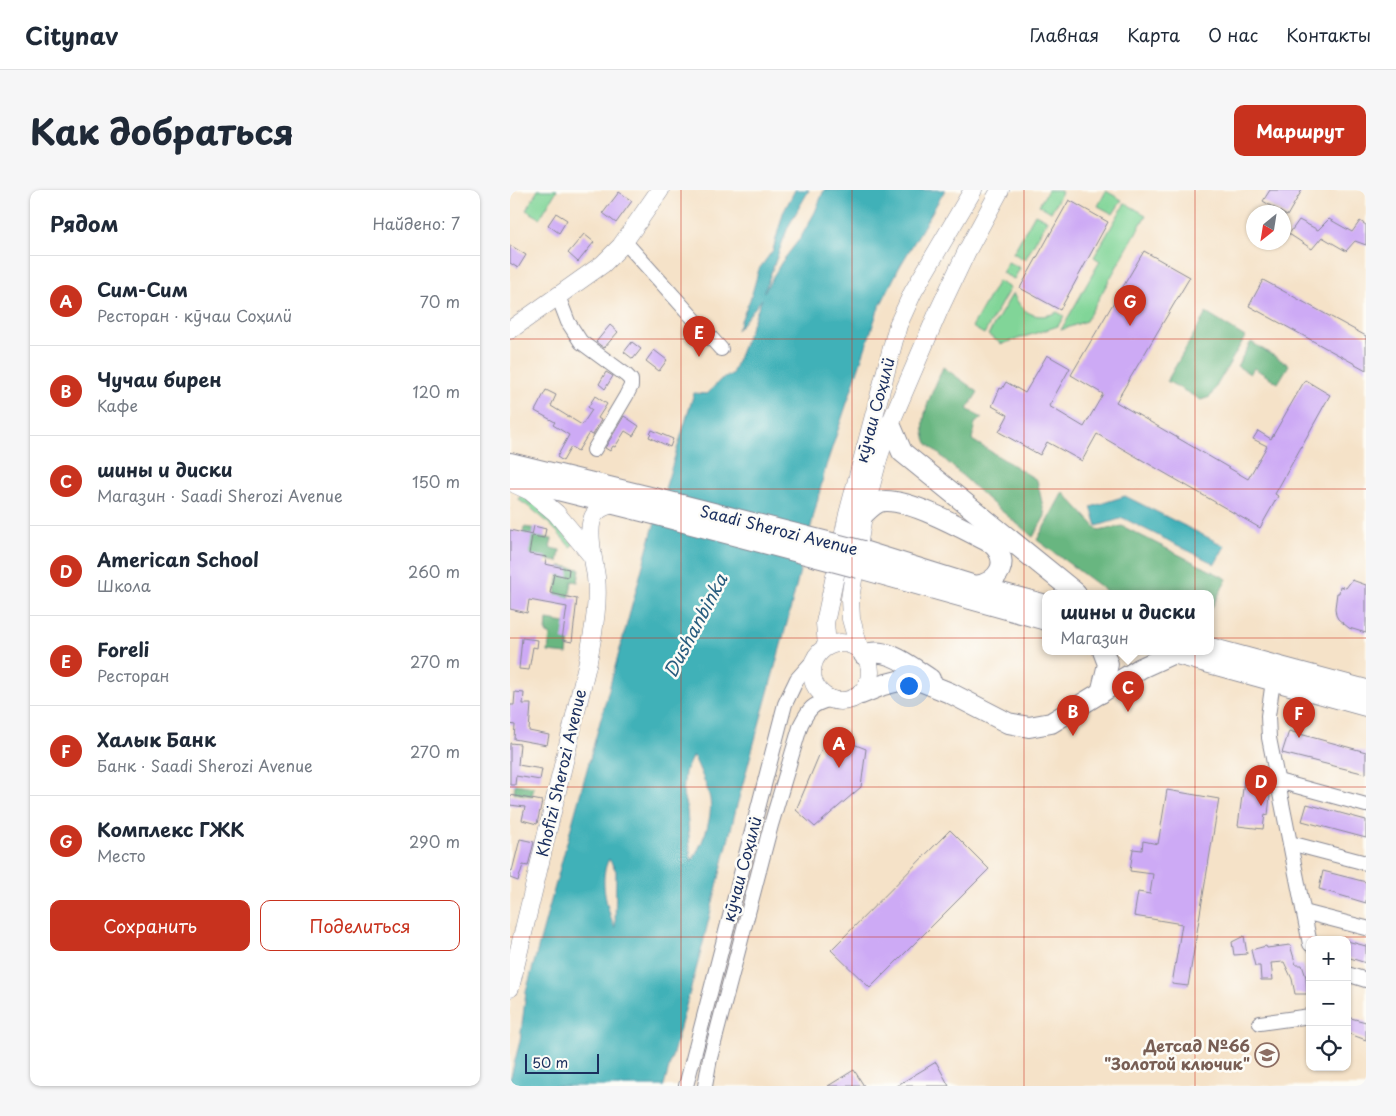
<!DOCTYPE html>
<html lang="ru">
<meta charset="utf-8">
<style>
body{margin:0;font-family:"Playpen Sans",sans-serif;background:#f6f6f7;color:#1f2937}
.controls{position:absolute;right:15px;bottom:15px;display:grid;overflow:hidden;border-radius:10px;box-shadow:0 1px 4px #0004}
.controls button{width:45px;height:45px;display:grid;place-items:center;padding:0;border:0;border-bottom:1px solid #e0e1e3;background:#fff;color:#1f2937;font:25px sans-serif}
.compass{position:absolute;left:736px;top:15px;width:45px;height:45px;border-radius:50%;background:#fff;box-shadow:0 1px 4px #0004;rotate:210deg}
.scale{position:absolute;left:15px;bottom:12px;width:74px;box-sizing:border-box;padding-left:5px;border:2px solid #1b2f5e;border-top:0;font-size:14px;line-height:18px;white-space:nowrap;color:#1b2f5e;-webkit-text-stroke:4px #fdfcf7;paint-order:stroke}
.you{position:absolute;left:398px;top:495px;width:18px;height:18px;margin:-12px;border:4px solid #fff;border-radius:50%;background:#1a73e8;box-shadow:0 0 0 8px #1a73e833}
.badge{display:grid;place-items:center;width:32px;height:32px;border-radius:50%;background:#c8321e;color:#fff;font-size:16px;font-weight:700}
.pin{position:absolute;translate:-50% -41px;filter:drop-shadow(0 1px 2px #0008)}
.pin::after{content:'';position:absolute;top:26px;width:18px;height:15px;background:inherit;clip-path:polygon(0 0,100% 0,50% 100%)}
.popup{position:absolute;left:532px;top:400px;width:172px;height:65px;box-sizing:border-box;display:grid;place-content:center;border-radius:10px;background:#fff;filter:drop-shadow(0 1px 4px #0005);font-size:16px;white-space:nowrap;color:#747a83}
.popup b{font-size:19px;color:#1f2937}
.popup::after{content:'';position:absolute;left:50%;top:100%;margin-left:-10px;border:10px solid transparent;border-top-color:#fff}
.list{margin:0;padding:0;list-style:none}
h2{display:flex;justify-content:space-between;align-items:center;height:65px;margin:0;padding:0 20px;font-size:21px}
h2 small{font-size:16px;font-weight:400;color:#747a83}
.list li{display:grid;grid-template-columns:32px 1fr auto;gap:15px;align-items:center;box-sizing:border-box;height:90px;padding:0 20px;border-top:1px solid #e0e1e3}
.list b{display:block;font-size:19px;white-space:nowrap}
.list p{margin:0;font-size:16px;white-space:nowrap;color:#747a83}
.list em{font-size:16px;font-style:normal;color:#747a83}
.actions{display:flex;gap:10px;padding:15px 20px}
.actions a{flex:1;padding:11px 0;border:1px solid #c8321e;border-radius:10px;text-align:center;font-size:18px;color:#c8321e}
.actions .main{background:#c8321e;color:#fff}
.icon{flex:none;width:28px;height:28px;fill:none;stroke:currentColor;stroke-width:2;stroke-linecap:round;stroke-linejoin:round}
.map{position:relative;flex:none;width:856px;height:896px;overflow:hidden;border-radius:10px}
header{display:flex;align-items:center;gap:30px;box-sizing:border-box;height:70px;padding:0 25px;background:#fff;border-bottom:1px solid #e0e1e3}
header strong{font-size:24px}
nav{display:flex;gap:28px;margin-inline-start:auto;font-size:18px}
.intro{display:flex;align-items:center;justify-content:space-between;box-sizing:border-box;height:120px;padding:0 30px}
h1{margin:0;font-size:35px}
.button{padding:12px 22px;border-radius:10px;background:#c8321e;color:#fff;font-size:18px;font-weight:700}
main{display:flex;gap:30px;padding:0 30px}
aside{flex:1;background:#fff;border-radius:10px;box-shadow:0 1px 4px #0004}
.map>svg:first-child{display:block}
</style>
<header>
<strong>Citynav</strong>
<nav><a>Главная</a><a>Карта</a><a>О нас</a><a>Контакты</a></nav>
</header>
<div class="intro"><h1>Как добраться</h1><a class="button">Маршрут</a></div>
<main>
<aside>
<h2>Рядом<small>Найдено: 7</small></h2>
<ul class="list">
<li><span class="badge">A</span><div><b>Сим-Сим</b><p>Ресторан · кӯчаи Соҳилӣ</p></div><em>70 m</em></li>
<li><span class="badge">B</span><div><b>Чучаи бирен</b><p>Кафе</p></div><em>120 m</em></li>
<li><span class="badge">C</span><div><b>шины и диски</b><p>Магазин · Saadi Sherozi Avenue</p></div><em>150 m</em></li>
<li><span class="badge">D</span><div><b>American School</b><p>Школа</p></div><em>260 m</em></li>
<li><span class="badge">E</span><div><b>Foreli</b><p>Ресторан</p></div><em>270 m</em></li>
<li><span class="badge">F</span><div><b>Халык Банк</b><p>Банк · Saadi Sherozi Avenue</p></div><em>270 m</em></li>
<li><span class="badge">G</span><div><b>Комплекс ГЖК</b><p>Место</p></div><em>290 m</em></li>
</ul>
<div class="actions"><a class="main">Сохранить</a><a>Поделиться</a></div>
</aside>
<div class="map">
<svg width="856" height="896" viewBox="0 0 856 896">
<rect width="100%" height="100%" fill="#fdfcf7"/>
<filter id="ink" filterUnits="userSpaceOnUse"><feTurbulence type="fractalNoise" baseFrequency=".02" numOctaves="2"/><feDisplacementMap in="SourceGraphic" scale="10" xChannelSelector="R" yChannelSelector="G"/><feConvolveMatrix kernelMatrix="1 2 1 2 8 2 1 2 1" color-interpolation-filters="sRGB"/></filter>
<filter id="wash" filterUnits="userSpaceOnUse"><feTurbulence type="fractalNoise" baseFrequency=".0096" numOctaves="4" result="noise"/><feDisplacementMap in="SourceGraphic" scale="20" xChannelSelector="R" yChannelSelector="G"/><feGaussianBlur stdDeviation="1.12" result="paint"/><feColorMatrix in="noise" values="0 0 0 0 0 0 0 0 0 0 0 0 0 0 0 0 0 1.4 0 .05"/><feComposite in="paint" operator="in"/></filter>
<g filter="url(#wash)">
<rect width="100%" height="100%" fill="#f5e2c8"/>
<g fill="#81d598" stroke="#4e827b">
<path d="M28,0H47L30,28L16,20Z"/>
<path d="M538,0H548L552,2L541,22L529,15Z"/>
<path d="M596,1L612,10L603,24L588,16Z"/>
<path d="M615,13L636,25L576,131L551,140L590,71L584,67Z"/>
<path d="M525,24L537,30L515,70L503,63Z"/>
<path d="M498,72L510,78L504,89L492,83Z"/>
<path d="M488,91L500,98L474,144L462,137Z"/>
<path d="M503,103C511,122 526,132 547,122L554,126L548,136L492,154L478,145Z"/>
<path d="M11,305L29,318L64,354L60,357C44,337 30,324 9,310Z"/>
</g>
<g fill="#68b680" stroke="#42726f">
<path d="M696,123L735,147L700,207L691,210L657,191Z"/>
<path d="M741,152L779,175L768,193L744,178L740,184L727,176Z"/>
<path d="M433,177L468,202L457,219L472,228L465,233L462,250L527,290L535,326L523,347L482,313L417,253C406,228 424,201 433,177Z"/>
<path d="M553,302L589,341L612,336L717,389L701,419L700,403H599L527,350Z"/>
<path d="M14,337L28,339L27,346L42,349L40,358L50,360L48,372L9,364Z"/>
<path d="M50,376L70,379L68,392L62,391L59,409L45,407Z"/>
<path d="M37,430L61,434L57,464L38,462L40,444L36,443Z"/>
<path d="M5,594L24,597L22,606L4,603Z"/>
</g>
<g fill="#40b1b8" stroke="#2e708b" fill-rule="evenodd">
<path d="M285,0H299L278,37L254,102L271,73L291,47L305,22L314,0H435L389,78L368,120L316,276L277,433L226,619L190,765L154,896H0V890L10,851L16,802L142,342L184,203L197,204L211,189L222,184L252,109L227,140L241,107L249,79L263,60L273,23ZM183,565C189,578 197,595 200,609C203,630 192,655 181,672L177,620L173,604L175,582ZM99,669L106,681L105,738C97,719 88,688 99,669Z"/>
<path d="M615,306L715,356L705,374L613,328L587,336L581,317Z"/>
</g>
<g id="blocks">
<g fill="#cdaaf5">
<path d="M760,0H792L777,26L753,11Z"/>
<path d="M109,2L122,11L106,33L93,23Z"/>
<path d="M559,10L598,32L550,120L510,98Z"/>
<path d="M46,23L57,30L49,43L38,35Z"/>
<path d="M819,29L842,42L850,31L856,35V55L845,51L836,61L812,47L802,59L779,44L789,30L808,40Z"/>
<path d="M74,44L84,52L68,72L58,63Z"/>
<path d="M0,55L16,65L8,78L0,73Z"/>
<path d="M634,61L680,87L606,212L738,289L757,256L743,249L748,241L761,249L795,190L820,205L765,304L768,306L750,338L587,244L572,271L537,252L530,265L489,242L498,225L482,216L490,198L492,199L496,192L515,203L537,165L560,178L539,216L574,237L593,204L561,185Z"/>
<path d="M753,90L856,146V180L739,116Z"/>
<path d="M100,135L108,142L94,158L86,152Z"/>
<path d="M122,152L131,159L123,169L114,162Z"/>
<path d="M144,160L157,170L149,181L136,171Z"/>
<path d="M96,182L103,186L95,199L89,194Z"/>
<path d="M36,200L46,205L41,216L72,235L82,220L78,217L85,206L97,214L88,228L91,230L83,245L79,243L68,261L61,257L53,271L47,267L59,245L43,235L45,232L25,221Z"/>
<path d="M114,226L129,236L123,246L115,241L105,257L103,256L100,261L95,258Z"/>
<path d="M142,240L163,249L160,257L139,247Z"/>
<path d="M24,336L36,339L34,348L22,346L19,364L37,367L35,374L59,379L58,387L44,384L40,403L67,409L62,452L52,450L57,417L19,410L17,423L0,419V340L22,345Z"/>
<path d="M842,390L856,395V443L839,438L828,429L826,425L825,418L827,403H829L830,396L836,398Z"/>
<path d="M12,448L28,450L27,458L23,457L19,480L9,479Z"/>
<path d="M5,502L14,503L13,514H21L19,541L39,545L37,555L4,549L5,535L0,534V515H4Z"/>
<path d="M779,541L856,562V584L772,563Z"/>
<path d="M318,544L356,559L351,597L305,637L286,620Z"/>
<path d="M0,553L10,554L8,575L32,579L30,590L6,586L5,595H0Z"/>
<path d="M734,591L759,594L757,606H760L758,625L755,624L753,639L728,636Z"/>
<path d="M657,600L709,609L678,796L662,794L672,734L624,726L628,702L640,704L643,684L620,681L623,659L632,660L633,651L648,654Z"/>
<path d="M0,605L32,611L27,634L12,630L15,617L0,615Z"/>
<path d="M797,614L856,630V648L792,631Z"/>
<path d="M440,640L479,679L360,798L321,760Z"/>
<path d="M10,649L24,652L18,676L13,675L8,691L0,688V680L2,681Z"/>
<path d="M813,681L856,692V713L809,699Z"/>
<path d="M734,746L737,764L724,765L722,752Z"/>
<path d="M837,751L856,756V773L837,767Z"/>
<path d="M780,755L786,775H792L796,787L797,804H785L782,789L774,772L761,773L763,790H751L750,776H745L741,760L756,756L757,758Z"/>
<path d="M837,827L856,832V850L837,843Z"/>
<path d="M426,872L439,896H386Z"/>
<path d="M344,880L354,896H318Z"/>
</g>
</g>
</g>
<g filter="url(#ink)">
<use href="#blocks" fill-opacity="0" stroke="#888893" stroke-width="1"/>
<g fill="none" stroke-linecap="round" stroke-linejoin="round">
<g stroke="#888893" stroke-width="16">
<g id="minor">
<path d="M115,52L211,159"/>
<path d="M48,106L58,132L71,152L116,185L121,190V196L116,206L84,260"/>
<path d="M763,491L758,526L759,548L800,754"/>
<path d="M768,591L856,615"/>
<path d="M780,653L856,673"/>
<path d="M794,722L856,738"/>
<path d="M837,784L856,790"/>
<path d="M750,833L800,826"/>
<path d="M176,896L275,514L287,489L304,470"/>
<path d="M195,896L200,868L261,635L291,534C299,519 302,514 319,510"/>
</g>
</g>
<g stroke="#888893" stroke-width="19">
<g id="major">
<path d="M0,140L93,74L111,56L150,0"/>
<path d="M5,294L20,301L46,323L82,366"/>
<circle cx="331" cy="482" r="29"/>
<path d="M317,456L315,433L338,324L388,135L403,102L463,0"/>
<path d="M350,461L341,429L340,409L353,325L369,266L380,234L429,120L457,61L490,0"/>
<path d="M0,798L78,471C83,443 89,415 86,387C84,371 77,345 82,330C85,320 93,317 102,314"/>
</g>
</g>
<g stroke="#888893" stroke-width="22">
<g id="highway">
<path d="M380,234L392,262L566,403"/>
<path d="M0,273L144,308"/>
<path d="M0,288L140,323"/>
<path d="M353,325C359,319 366,311 375,311C402,310 456,340 481,353C502,371 489,393 465,396"/>
<path d="M353,361L465,396L536,415"/>
<path d="M349,378L536,430"/>
<path d="M700,458L856,500"/>
<path d="M656,461L856,516"/>
<path d="M354,465C376,455 401,477 420,489"/>
<path d="M591,503L598,474L593,461"/>
<path d="M351,504L373,495L396,489L413,492L440,503L498,533L519,537L541,533L631,478L664,463"/>
</g>
</g>
<use href="#minor" stroke="#fff" stroke-width="14"/>
<use href="#major" stroke="#fff" stroke-width="18"/>
<use href="#highway" stroke="#fff" stroke-width="20"/>
<g stroke="#888893" stroke-width="22" stroke-linecap="butt">
<g id="highway-bridge">
<path d="M144,308L353,361"/>
<path d="M140,323L349,378"/>
</g>
</g>
<use href="#highway-bridge" stroke="#fff" stroke-width="20"/>
</g>
</g>
<path fill="none" stroke="#c8321e" stroke-width="1" stroke-opacity="0.55" d="M171,0V896M342,0V896M514,0V896M685,0V896M0,149H856M0,299H856M0,448H856M0,597H856M0,747H856"/>
<defs>
<g id="school-ring" transform="scale(1.25)"><circle r="9.5" fill="#fdfcf7" stroke="#8d6e63" stroke-width="1.5"/><path d="M0-5L7-2L0 1L-7-2ZM-4 1L0 2.5L4 1V4Q0 6-4 4Z" fill="#8d6e63"/></g>
</defs>
<g fill-rule="evenodd">
<use href="#school-ring" x="757" y="865"/>
</g>
<g text-anchor="middle" stroke-width="5" stroke-linejoin="round" paint-order="stroke">
<g font-size="16" fill="#1b2f5e" stroke="#fdfcf7">
<text transform="translate(365 220) rotate(-75)" y="6">кӯчаи Соҳилӣ</text>
<text transform="translate(269 340) rotate(14)" y="6">Saadi Sherozi Avenue</text>
<text transform="translate(51 583) rotate(-77)" y="6">Khofizi Sherozi Avenue</text>
<text transform="translate(232 679) rotate(-75)" y="6">кӯчаи Соҳилӣ</text>
</g>
<g font-size="16" font-weight="bold" fill="#785e54" stroke="#fdfcf7" text-anchor="end">
<text x="740" y="862">Детсад №66<tspan x="740" dy="18">"Золотой ключик"</tspan></text>
</g>
<g font-size="18" font-style="italic" fill="#285c7e" stroke="#fdfcf7">
<text transform="translate(186 436) rotate(-62)" y="6">Dushanbinka</text>
</g>
</g>
</svg>
<div class="controls">
<button>+</button>
<button>−</button>
<button><svg class="icon" aria-label="locate" viewBox="0 0 24 24"><circle cx="12" cy="12" r="6"/><path d="M12 2v4M12 18v4M2 12h4M18 12h4"/></svg></button>
</div>
<svg class="compass" viewBox="-18 -18 36 36"><path d="M0-13l5 13h-10z" fill="#e53935"/><path d="M0 13l5-13h-10z" fill="#747a83"/></svg>
<div class="scale">50 m</div>
<div class="you"></div>
<div class="pin badge" style="left:329px;top:578px">A</div>
<div class="pin badge" style="left:563px;top:546px">B</div>
<div class="pin badge" style="left:618px;top:522px">C</div>
<div class="popup"><b>шины и диски</b>Магазин</div>
<div class="pin badge" style="left:751px;top:616px">D</div>
<div class="pin badge" style="left:189px;top:167px">E</div>
<div class="pin badge" style="left:789px;top:548px">F</div>
<div class="pin badge" style="left:620px;top:136px">G</div>
</div>
</main>
